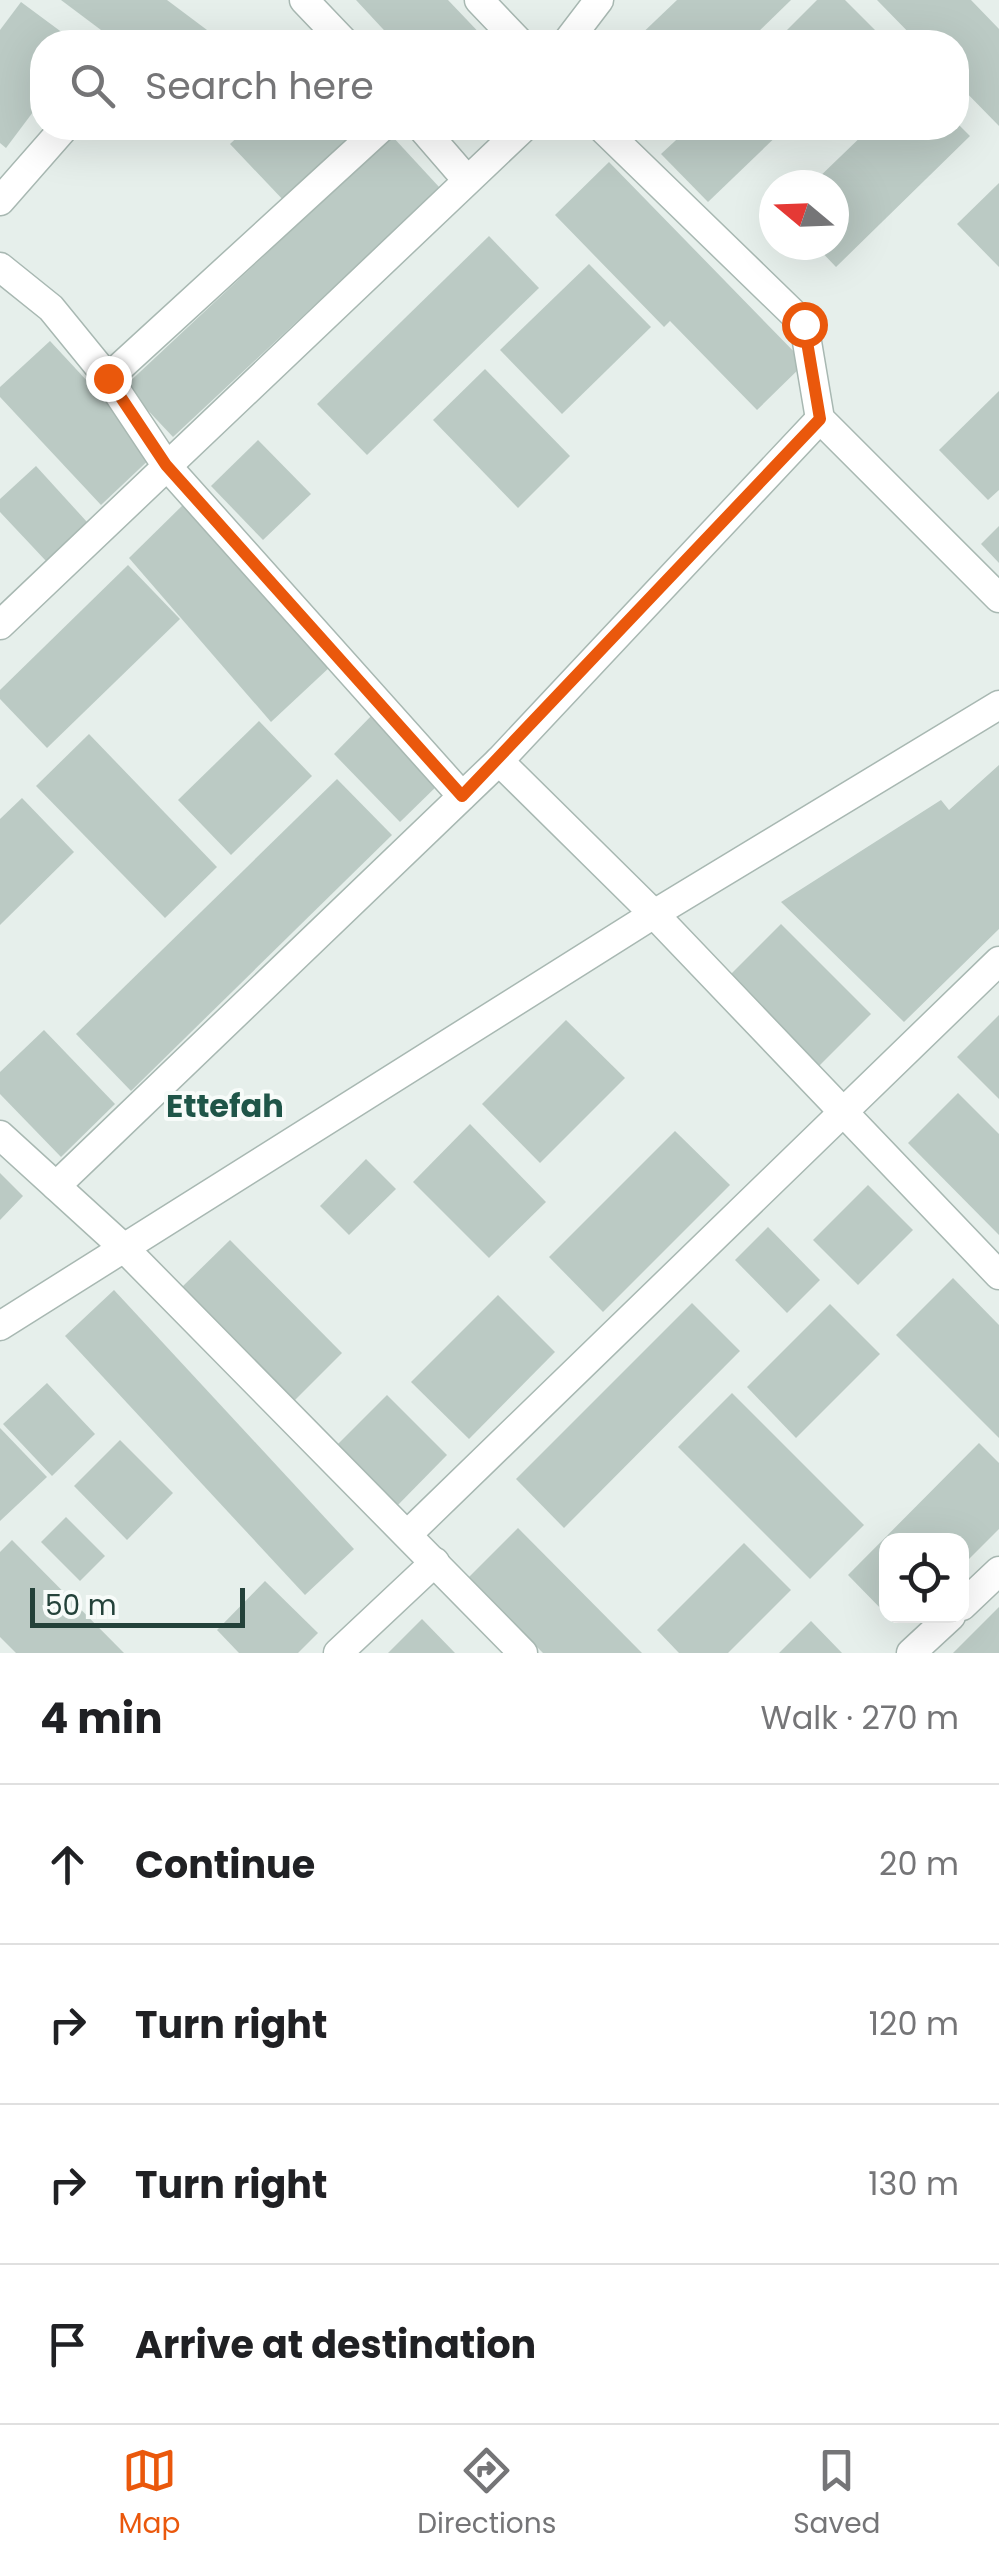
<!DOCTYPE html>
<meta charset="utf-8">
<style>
body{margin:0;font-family:Poppins,sans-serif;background:#f2f2f2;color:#202124}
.controls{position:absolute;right:30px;bottom:30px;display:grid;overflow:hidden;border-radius:20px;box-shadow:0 10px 40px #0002}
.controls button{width:90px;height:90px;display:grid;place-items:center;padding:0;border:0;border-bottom:2px solid #e0e0e0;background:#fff;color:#202124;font:50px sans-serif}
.compass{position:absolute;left:759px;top:170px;width:90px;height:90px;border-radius:50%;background:#fff;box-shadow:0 10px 40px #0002;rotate:289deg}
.scale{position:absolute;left:30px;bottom:25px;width:215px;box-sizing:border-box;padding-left:10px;border:5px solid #24423a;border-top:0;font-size:28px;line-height:35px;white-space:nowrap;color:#24423a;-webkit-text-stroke:8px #f7fbf9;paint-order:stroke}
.stop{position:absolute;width:30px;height:30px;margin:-22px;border:8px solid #ea580c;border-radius:50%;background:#fff}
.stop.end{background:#ea580c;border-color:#fff;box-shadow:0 2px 10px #0008}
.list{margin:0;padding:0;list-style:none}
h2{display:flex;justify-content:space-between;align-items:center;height:130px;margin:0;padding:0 40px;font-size:42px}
h2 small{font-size:32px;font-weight:400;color:#757577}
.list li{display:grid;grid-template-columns:65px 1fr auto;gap:30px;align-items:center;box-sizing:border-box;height:160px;padding:0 40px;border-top:2px solid #e0e0e0}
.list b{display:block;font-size:38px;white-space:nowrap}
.list em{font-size:32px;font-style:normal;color:#757577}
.icon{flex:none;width:55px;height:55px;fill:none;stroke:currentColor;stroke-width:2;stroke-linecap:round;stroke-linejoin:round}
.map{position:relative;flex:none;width:999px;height:1653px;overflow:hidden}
.search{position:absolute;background:#fff;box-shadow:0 10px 40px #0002;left:30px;right:30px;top:30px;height:110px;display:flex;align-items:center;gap:25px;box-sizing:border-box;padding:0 35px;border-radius:40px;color:#757577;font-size:38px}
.sheet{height:770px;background:#fff}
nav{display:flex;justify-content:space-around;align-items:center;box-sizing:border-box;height:140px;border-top:2px solid #e0e0e0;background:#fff;font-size:28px;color:#757577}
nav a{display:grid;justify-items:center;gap:5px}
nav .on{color:#ea580c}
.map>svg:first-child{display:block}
</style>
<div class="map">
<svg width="999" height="1653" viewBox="0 0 999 1653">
<rect width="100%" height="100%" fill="#e6efeb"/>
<g fill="#bbcac4">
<path d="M61,0H167L223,42H117Z"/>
<path d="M356,0H448L488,42H395Z"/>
<path d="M677,0H791L748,42H633Z"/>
<path d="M817,0H845L887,42H790L782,35Z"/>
<path d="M877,0H971L999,29V126L956,82V42H918Z"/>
<path d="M21,2L75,42H42V100L6,148L0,143V30Z"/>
<path d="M956,122L970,136L836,267L815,245H834V185H811L870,128H956Z"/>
<path d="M247,128H366L286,203L230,144Z"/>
<path d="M689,128H785L708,202L661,154Z"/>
<path d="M392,136L440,188L173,437L125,386Z"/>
<path d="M609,162L805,363L757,410L670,321L664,327L555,215Z"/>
<path d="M999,183V267L957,224Z"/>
<path d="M489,236L539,288L367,455L317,404Z"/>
<path d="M589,264L651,327L562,414L500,350Z"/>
<path d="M50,341L155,454L101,505L0,397V387Z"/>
<path d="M485,369L570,456L518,508L433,420Z"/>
<path d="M999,391V490L988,500L939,450Z"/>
<path d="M258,440L311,494L263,540L211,486Z"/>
<path d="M36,466L87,522L46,561L0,512V499Z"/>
<path d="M189,499L331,666L271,722L129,558Z"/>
<path d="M999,526V563L981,544Z"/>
<path d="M128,565L180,619L47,748L0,699V690Z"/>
<path d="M376,711L443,780L400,822L334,754Z"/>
<path d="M259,721L312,776L231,855L178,800Z"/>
<path d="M89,734L217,867L165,918L36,786Z"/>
<path d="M999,765V929L904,1022L781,902L941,800L949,810Z"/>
<path d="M337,779L392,835L131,1091L76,1034Z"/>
<path d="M22,798L74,852L0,925V819Z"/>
<path d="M781,924L871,1014L819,1066L729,976Z"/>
<path d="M999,1015V1099L957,1057Z"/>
<path d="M566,1020L625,1078L540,1163L482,1104Z"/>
<path d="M44,1030L115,1104L61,1157L0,1094V1072Z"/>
<path d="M958,1093L999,1134V1235L908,1143Z"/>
<path d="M470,1124L546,1202L489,1258L413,1182Z"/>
<path d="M675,1131L730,1185L603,1312L549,1257Z"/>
<path d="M366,1159L396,1189L349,1235L320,1206Z"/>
<path d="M0,1173L23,1196L0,1220Z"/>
<path d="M868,1185L913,1230L858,1285L813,1240Z"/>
<path d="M768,1227L820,1280L787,1313L735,1260Z"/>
<path d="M230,1240L342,1353L294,1401L181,1288Z"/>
<path d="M953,1278L999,1325V1438L896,1335Z"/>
<path d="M114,1290L354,1549L305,1595L65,1336Z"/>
<path d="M498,1295L555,1352L469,1439L411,1382Z"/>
<path d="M692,1303L740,1351L564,1528L516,1479Z"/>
<path d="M830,1304L880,1354L796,1438L747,1387Z"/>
<path d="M47,1383L95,1434L52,1476L3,1424Z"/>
<path d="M732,1393L864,1525L810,1579L678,1447Z"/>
<path d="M387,1395L447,1455L393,1510L333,1449Z"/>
<path d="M0,1428L47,1477L0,1521Z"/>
<path d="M120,1440L173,1493L127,1540L74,1486Z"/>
<path d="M979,1443L999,1463V1529L962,1566V1540H886V1614L848,1575Z"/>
<path d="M66,1517L105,1556L80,1581L41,1542Z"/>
<path d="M518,1528L642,1653H543L468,1578Z"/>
<path d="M12,1540L124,1653H16L0,1637V1552Z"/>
<path d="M744,1543L791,1590L728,1653H679L657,1630Z"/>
<path d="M265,1581L318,1633L298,1653H239L217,1630Z"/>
<path d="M999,1607V1653H953Z"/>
<path d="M422,1619L455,1653H388Z"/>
<path d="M811,1621L842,1653H779Z"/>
</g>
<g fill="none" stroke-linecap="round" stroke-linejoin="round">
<g stroke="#a8b8b2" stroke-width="31">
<g id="minor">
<path d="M304,0L344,42"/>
<path d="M479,0L519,42"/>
<path d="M567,42L599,0"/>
<path d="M422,128L467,180"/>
<path d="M602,128L804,324L820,419L999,598"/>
<path d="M0,201L64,128"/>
<path d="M0,267L51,308L108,378L166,465L462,796"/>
<path d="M108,378L381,128"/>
<path d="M0,625L523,128"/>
<path d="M499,761L654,914L999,1275"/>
<path d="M0,1135L125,1249L523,1653"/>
<path d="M56,1186L499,761L820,419"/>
<path d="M0,1326L654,914L999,705"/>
<path d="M408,1534L999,961"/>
<path d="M962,1606L999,1571"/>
<path d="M338,1653L435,1562"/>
<path d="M911,1653L951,1616"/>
</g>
</g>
<use href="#minor" stroke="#fff" stroke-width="28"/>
</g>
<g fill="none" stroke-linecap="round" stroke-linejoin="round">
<path stroke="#ea580c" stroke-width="12" d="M108,378L166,465L462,796L820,419L804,324"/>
</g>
<g text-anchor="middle" stroke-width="8" stroke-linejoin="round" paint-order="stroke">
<g font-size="32" font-weight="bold" fill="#1f5548" stroke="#f7fbf9">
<text x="225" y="1117">Ettefah</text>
</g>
</g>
</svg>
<div class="controls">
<button><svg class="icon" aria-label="locate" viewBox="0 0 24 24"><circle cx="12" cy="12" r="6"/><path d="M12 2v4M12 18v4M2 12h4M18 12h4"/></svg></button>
</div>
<svg class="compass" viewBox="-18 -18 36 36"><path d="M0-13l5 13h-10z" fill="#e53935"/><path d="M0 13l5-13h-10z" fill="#757577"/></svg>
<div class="scale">50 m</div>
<div class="stop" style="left:804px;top:324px"></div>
<div class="stop end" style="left:108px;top:378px"></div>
<div class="search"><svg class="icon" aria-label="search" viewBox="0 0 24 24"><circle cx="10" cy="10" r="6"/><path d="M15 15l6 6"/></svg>Search here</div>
</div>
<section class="sheet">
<h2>4 min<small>Walk · 270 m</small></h2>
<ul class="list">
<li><svg class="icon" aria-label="ahead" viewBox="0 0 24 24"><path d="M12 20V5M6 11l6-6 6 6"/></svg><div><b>Continue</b></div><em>20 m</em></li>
<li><svg class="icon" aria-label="right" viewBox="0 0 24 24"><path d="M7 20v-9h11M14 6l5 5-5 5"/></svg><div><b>Turn right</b></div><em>120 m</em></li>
<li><svg class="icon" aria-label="right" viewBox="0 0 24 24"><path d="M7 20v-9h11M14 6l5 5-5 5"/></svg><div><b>Turn right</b></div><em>130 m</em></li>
<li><svg class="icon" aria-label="arrive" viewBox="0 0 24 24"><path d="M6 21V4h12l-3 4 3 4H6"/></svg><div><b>Arrive at destination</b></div></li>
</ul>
</section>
<nav>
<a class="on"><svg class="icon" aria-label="map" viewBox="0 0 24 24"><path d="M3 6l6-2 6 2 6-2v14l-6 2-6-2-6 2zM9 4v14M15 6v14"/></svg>Map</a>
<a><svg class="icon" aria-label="directions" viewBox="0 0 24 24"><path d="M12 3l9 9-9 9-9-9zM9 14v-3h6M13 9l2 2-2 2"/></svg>Directions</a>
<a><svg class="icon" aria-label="saved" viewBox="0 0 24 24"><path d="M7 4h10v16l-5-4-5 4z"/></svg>Saved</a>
</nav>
